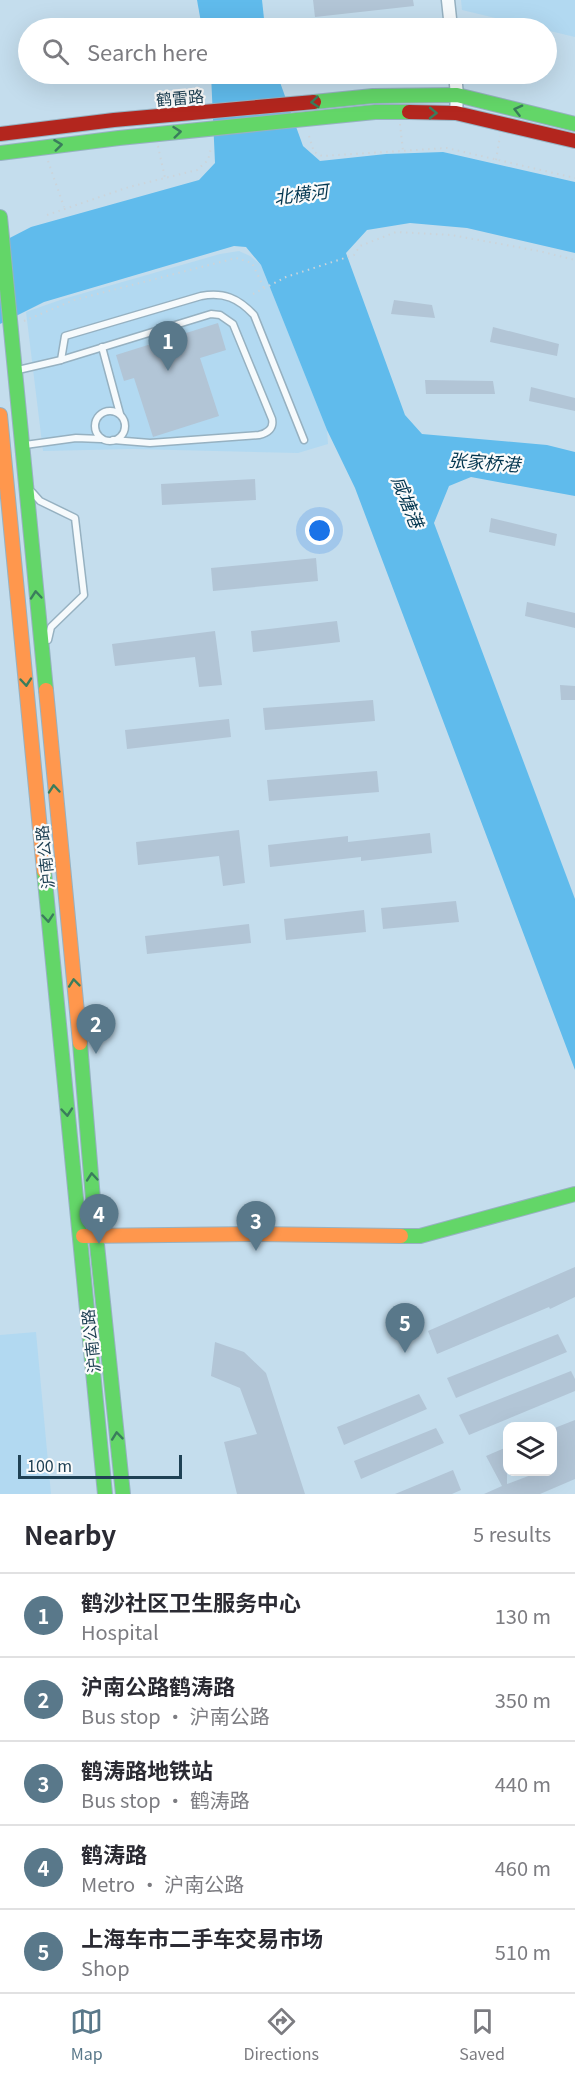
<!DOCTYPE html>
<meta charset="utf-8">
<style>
body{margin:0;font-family:Georgia,"Noto Sans SC",serif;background:#f7f7f7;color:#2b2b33}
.controls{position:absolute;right:18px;bottom:18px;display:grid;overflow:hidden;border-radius:12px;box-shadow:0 6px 24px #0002}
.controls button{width:54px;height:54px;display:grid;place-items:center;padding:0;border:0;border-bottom:2px solid #e1e1e2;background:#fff;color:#2b2b33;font:30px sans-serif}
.scale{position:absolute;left:18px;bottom:15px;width:164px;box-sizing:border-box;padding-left:6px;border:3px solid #1f4154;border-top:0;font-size:16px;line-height:21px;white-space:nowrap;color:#1f4154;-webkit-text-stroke:4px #fbfbfb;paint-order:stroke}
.you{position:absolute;left:320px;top:531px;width:21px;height:21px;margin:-15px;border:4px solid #fff;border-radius:50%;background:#1a73e8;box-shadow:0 0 0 9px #1a73e833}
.badge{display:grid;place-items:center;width:39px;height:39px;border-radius:50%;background:#59788a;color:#fff;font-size:20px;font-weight:700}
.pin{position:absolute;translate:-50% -50px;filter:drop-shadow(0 2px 3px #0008)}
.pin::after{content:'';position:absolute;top:32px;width:21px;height:18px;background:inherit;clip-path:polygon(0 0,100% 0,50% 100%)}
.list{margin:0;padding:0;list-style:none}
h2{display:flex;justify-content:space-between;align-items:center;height:78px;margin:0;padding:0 24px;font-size:26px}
h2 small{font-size:20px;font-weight:400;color:#7c7c81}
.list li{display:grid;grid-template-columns:39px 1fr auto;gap:18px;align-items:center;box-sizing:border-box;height:84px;padding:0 24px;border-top:2px solid #e1e1e2}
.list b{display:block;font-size:22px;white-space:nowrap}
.list p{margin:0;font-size:20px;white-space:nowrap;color:#7c7c81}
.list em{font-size:20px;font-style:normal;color:#7c7c81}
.icon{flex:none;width:33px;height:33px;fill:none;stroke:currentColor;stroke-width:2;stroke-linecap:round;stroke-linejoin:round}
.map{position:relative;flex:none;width:575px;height:1494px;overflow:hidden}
.search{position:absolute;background:#fff;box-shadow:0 6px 24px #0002;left:18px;right:18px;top:18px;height:66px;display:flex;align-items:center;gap:15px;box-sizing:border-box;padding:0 21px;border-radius:33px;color:#7c7c81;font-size:22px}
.sheet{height:498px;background:#fff}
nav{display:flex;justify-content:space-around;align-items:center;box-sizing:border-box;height:84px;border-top:2px solid #e1e1e2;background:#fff;font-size:16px;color:#7c7c81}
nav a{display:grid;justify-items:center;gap:3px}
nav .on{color:#59788a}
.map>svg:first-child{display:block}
</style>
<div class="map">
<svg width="575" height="1494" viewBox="0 0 575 1494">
<rect width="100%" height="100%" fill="#c4dded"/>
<g fill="#b2d9f1">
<path d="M461,0H575V37L462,10Z"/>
<path d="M239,251L250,256L261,265L327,430L328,444L298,453L133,449L43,451L26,312L63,299L220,254Z"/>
<path d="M36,1332L51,1494H0V1335Z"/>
</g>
<path fill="#cfa1bf" d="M437,18V28H354Z"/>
<g fill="#60bbec">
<path d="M197,0H262L265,28H202Z"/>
<path d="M211,74H277L303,146L320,161L386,154L443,152L575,182V253L467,228L410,223L367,230L346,253L405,415L422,434L547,445L575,452V496L471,477L449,486L434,523L575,899V1070L355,488L327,430L261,265L246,247L234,246L44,302L0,324V243L31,227L199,180L215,163Z"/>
</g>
<g fill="#b2c5d6">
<path d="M313,0H413L414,6L315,17Z"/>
<path d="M394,300L432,305L435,318L391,314Z"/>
<path d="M218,323L226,350L200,358L219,416L153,437L134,378L124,381L116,355Z"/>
<path d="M493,327L559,344L557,356L490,342Z"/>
<path d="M425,380L493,381L495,394H426Z"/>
<path d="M531,387L575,398V411L529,401Z"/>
<path d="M255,479L256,500L162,505L161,484Z"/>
<path d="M491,518L557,534L555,546L489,532Z"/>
<path d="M316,558L318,581L213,591L211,568Z"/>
<path d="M527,602L575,613V628L525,616Z"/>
<path d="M337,621L340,642L253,652L251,631Z"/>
<path d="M215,631L222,685L199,687L195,657L115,666L112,644Z"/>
<path d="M560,685L575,686V700H561Z"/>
<path d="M373,700L375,721L265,730L263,708Z"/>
<path d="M229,719L231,737L127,749L125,730Z"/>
<path d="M377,771L379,792L269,801L267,780Z"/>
<path d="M239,830L245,883L223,886L219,856L138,865L136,842Z"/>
<path d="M430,833L432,853L361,861V857L270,867L268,845L348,836V842Z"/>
<path d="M456,901L459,922L383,929L381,908Z"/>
<path d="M364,910L366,932L286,940L284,919Z"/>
<path d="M249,924L251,943L147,954L145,936Z"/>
<path d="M575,1267V1297L550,1309L549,1307L437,1354L428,1331Z"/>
<path d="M558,1334L567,1352L456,1398L447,1378Z"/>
<path d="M215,1342L244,1352L266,1373L305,1494H237L224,1442L257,1434L240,1388L211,1376Z"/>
<path d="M571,1371L575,1379V1391L469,1435L459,1415Z"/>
<path d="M419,1394L427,1409L344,1445L337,1427Z"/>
<path d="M575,1420V1479L540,1494H484L502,1486L486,1456L507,1447V1484L539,1472H552V1429Z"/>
<path d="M436,1428L444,1443L361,1479L354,1461Z"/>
<path d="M453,1470L461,1490L452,1494H395Z"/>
</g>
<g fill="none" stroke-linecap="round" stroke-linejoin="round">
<g stroke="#96b1c1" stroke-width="9">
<g id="lane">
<path d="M102,347L120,414"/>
<path d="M61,360L211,314L220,315L233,324L272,419C274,428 268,433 259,435L150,443L113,440"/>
<path d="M18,370L61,360L65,336L201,296C224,292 238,298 254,315L304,440"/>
<circle cx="110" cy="426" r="15"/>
<path d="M25,445L76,438L101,439"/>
<path d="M32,492L40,501L75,518L84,595L51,627L48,640"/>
</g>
</g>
<g stroke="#96b1c1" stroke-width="15">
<g id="street">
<path d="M448,0L451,28"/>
<path d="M455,74L457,95L456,113"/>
</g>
</g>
<g stroke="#96b1c1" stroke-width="16">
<g id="fast">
<path d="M314,102L373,96L457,95L575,124"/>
<path d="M0,153L119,138L375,112H409"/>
<path d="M0,217L46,690"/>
<path d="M44,871L105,1494"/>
<path d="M80,1043L96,1235L123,1494"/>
<path d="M401,1236H420L575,1194"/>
</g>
</g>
<g stroke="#96b1c1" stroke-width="16">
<g id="slow">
<path d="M0,415L44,871"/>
<path d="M46,690L80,1043"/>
<path d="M83,1236L255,1234L401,1236"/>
</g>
</g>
<g stroke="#96b1c1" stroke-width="16">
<g id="jam">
<path d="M409,112L456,113L575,141"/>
<path d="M0,134L114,120L314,102"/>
</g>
</g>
<g stroke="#ccd4da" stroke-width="2" stroke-dasharray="1.5 4.5" stroke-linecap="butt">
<path d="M400,124L403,151"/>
<path d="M309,136L314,152L322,156L447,148L575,178"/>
<path d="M158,146L165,178"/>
<path d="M496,160L500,136"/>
<path d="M48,161L64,207"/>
<path d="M47,215L129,187L197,170L208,160L211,148"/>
<path d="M253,294L286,277L354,255L360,246L396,232L451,235L539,251L575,260"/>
<path d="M24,321L74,300L236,258L252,263L264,288"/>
</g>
<use href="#lane" stroke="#f6fafc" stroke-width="6"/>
<use href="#street" stroke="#f6fafc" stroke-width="12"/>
<use href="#fast" stroke="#63d668" stroke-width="14"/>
<use href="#slow" stroke="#ff974d" stroke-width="14"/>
<use href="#jam" stroke="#b3261e" stroke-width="14"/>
</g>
<defs><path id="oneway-chevron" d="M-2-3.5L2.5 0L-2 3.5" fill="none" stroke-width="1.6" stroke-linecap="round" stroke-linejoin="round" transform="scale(1.5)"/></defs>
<g stroke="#3a7d5c">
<use href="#oneway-chevron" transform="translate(315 102) rotate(175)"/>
<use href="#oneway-chevron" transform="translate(518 110) rotate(-166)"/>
<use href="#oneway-chevron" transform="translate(433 113) rotate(1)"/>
<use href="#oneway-chevron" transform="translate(177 132) rotate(-6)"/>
<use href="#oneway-chevron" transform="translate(58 145) rotate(-7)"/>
<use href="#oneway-chevron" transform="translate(36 595) rotate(-95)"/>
<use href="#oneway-chevron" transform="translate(26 682) rotate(85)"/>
<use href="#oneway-chevron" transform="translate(54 789) rotate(-95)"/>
<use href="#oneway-chevron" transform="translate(48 918) rotate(85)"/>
<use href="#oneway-chevron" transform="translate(74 983) rotate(-96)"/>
<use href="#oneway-chevron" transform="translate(67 1112) rotate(85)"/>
<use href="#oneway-chevron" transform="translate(92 1177) rotate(-95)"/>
<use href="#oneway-chevron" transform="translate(117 1436) rotate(-96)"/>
</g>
<g text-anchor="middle" stroke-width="4.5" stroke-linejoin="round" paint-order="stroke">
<g font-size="16" fill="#1f4154" stroke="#fbfbfb">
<text transform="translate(180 98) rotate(-5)" y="6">鹤雷路</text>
<text transform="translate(45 857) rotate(-96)" y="6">沪南公路</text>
<text transform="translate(91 1341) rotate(-96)" y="6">沪南公路</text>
</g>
<g font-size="18" font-style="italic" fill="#043750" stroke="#fbfbfb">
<text transform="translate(301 195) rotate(-7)" y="6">北横河</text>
<text transform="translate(484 463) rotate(4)" y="6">张家桥港</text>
<text transform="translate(407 502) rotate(68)" y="6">咸塘港</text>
</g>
</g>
</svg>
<div class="controls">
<button><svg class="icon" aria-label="layers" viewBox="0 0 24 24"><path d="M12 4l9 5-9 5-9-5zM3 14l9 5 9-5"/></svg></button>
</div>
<div class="scale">100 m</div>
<div class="you"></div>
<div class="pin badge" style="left:168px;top:371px">1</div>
<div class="pin badge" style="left:96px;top:1054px">2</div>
<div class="pin badge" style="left:256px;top:1251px">3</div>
<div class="pin badge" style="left:99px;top:1244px">4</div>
<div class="pin badge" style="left:405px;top:1353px">5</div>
<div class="search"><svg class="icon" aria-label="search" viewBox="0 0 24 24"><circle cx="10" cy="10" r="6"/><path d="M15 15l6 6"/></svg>Search here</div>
</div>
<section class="sheet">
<h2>Nearby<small>5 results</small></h2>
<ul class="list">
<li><span class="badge">1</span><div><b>鹤沙社区卫生服务中心</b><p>Hospital</p></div><em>130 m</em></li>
<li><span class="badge">2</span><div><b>沪南公路鹤涛路</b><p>Bus stop · 沪南公路</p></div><em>350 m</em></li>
<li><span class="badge">3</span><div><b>鹤涛路地铁站</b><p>Bus stop · 鹤涛路</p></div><em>440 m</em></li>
<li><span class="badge">4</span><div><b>鹤涛路</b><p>Metro · 沪南公路</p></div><em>460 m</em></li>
<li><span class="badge">5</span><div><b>上海车市二手车交易市场</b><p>Shop</p></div><em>510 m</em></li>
</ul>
</section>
<nav>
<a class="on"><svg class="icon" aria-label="map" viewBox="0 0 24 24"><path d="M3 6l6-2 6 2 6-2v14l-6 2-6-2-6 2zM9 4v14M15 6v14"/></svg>Map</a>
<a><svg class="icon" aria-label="directions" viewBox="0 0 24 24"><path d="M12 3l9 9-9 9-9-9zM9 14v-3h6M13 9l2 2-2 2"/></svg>Directions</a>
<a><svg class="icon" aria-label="saved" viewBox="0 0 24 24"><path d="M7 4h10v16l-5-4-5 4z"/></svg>Saved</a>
</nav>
